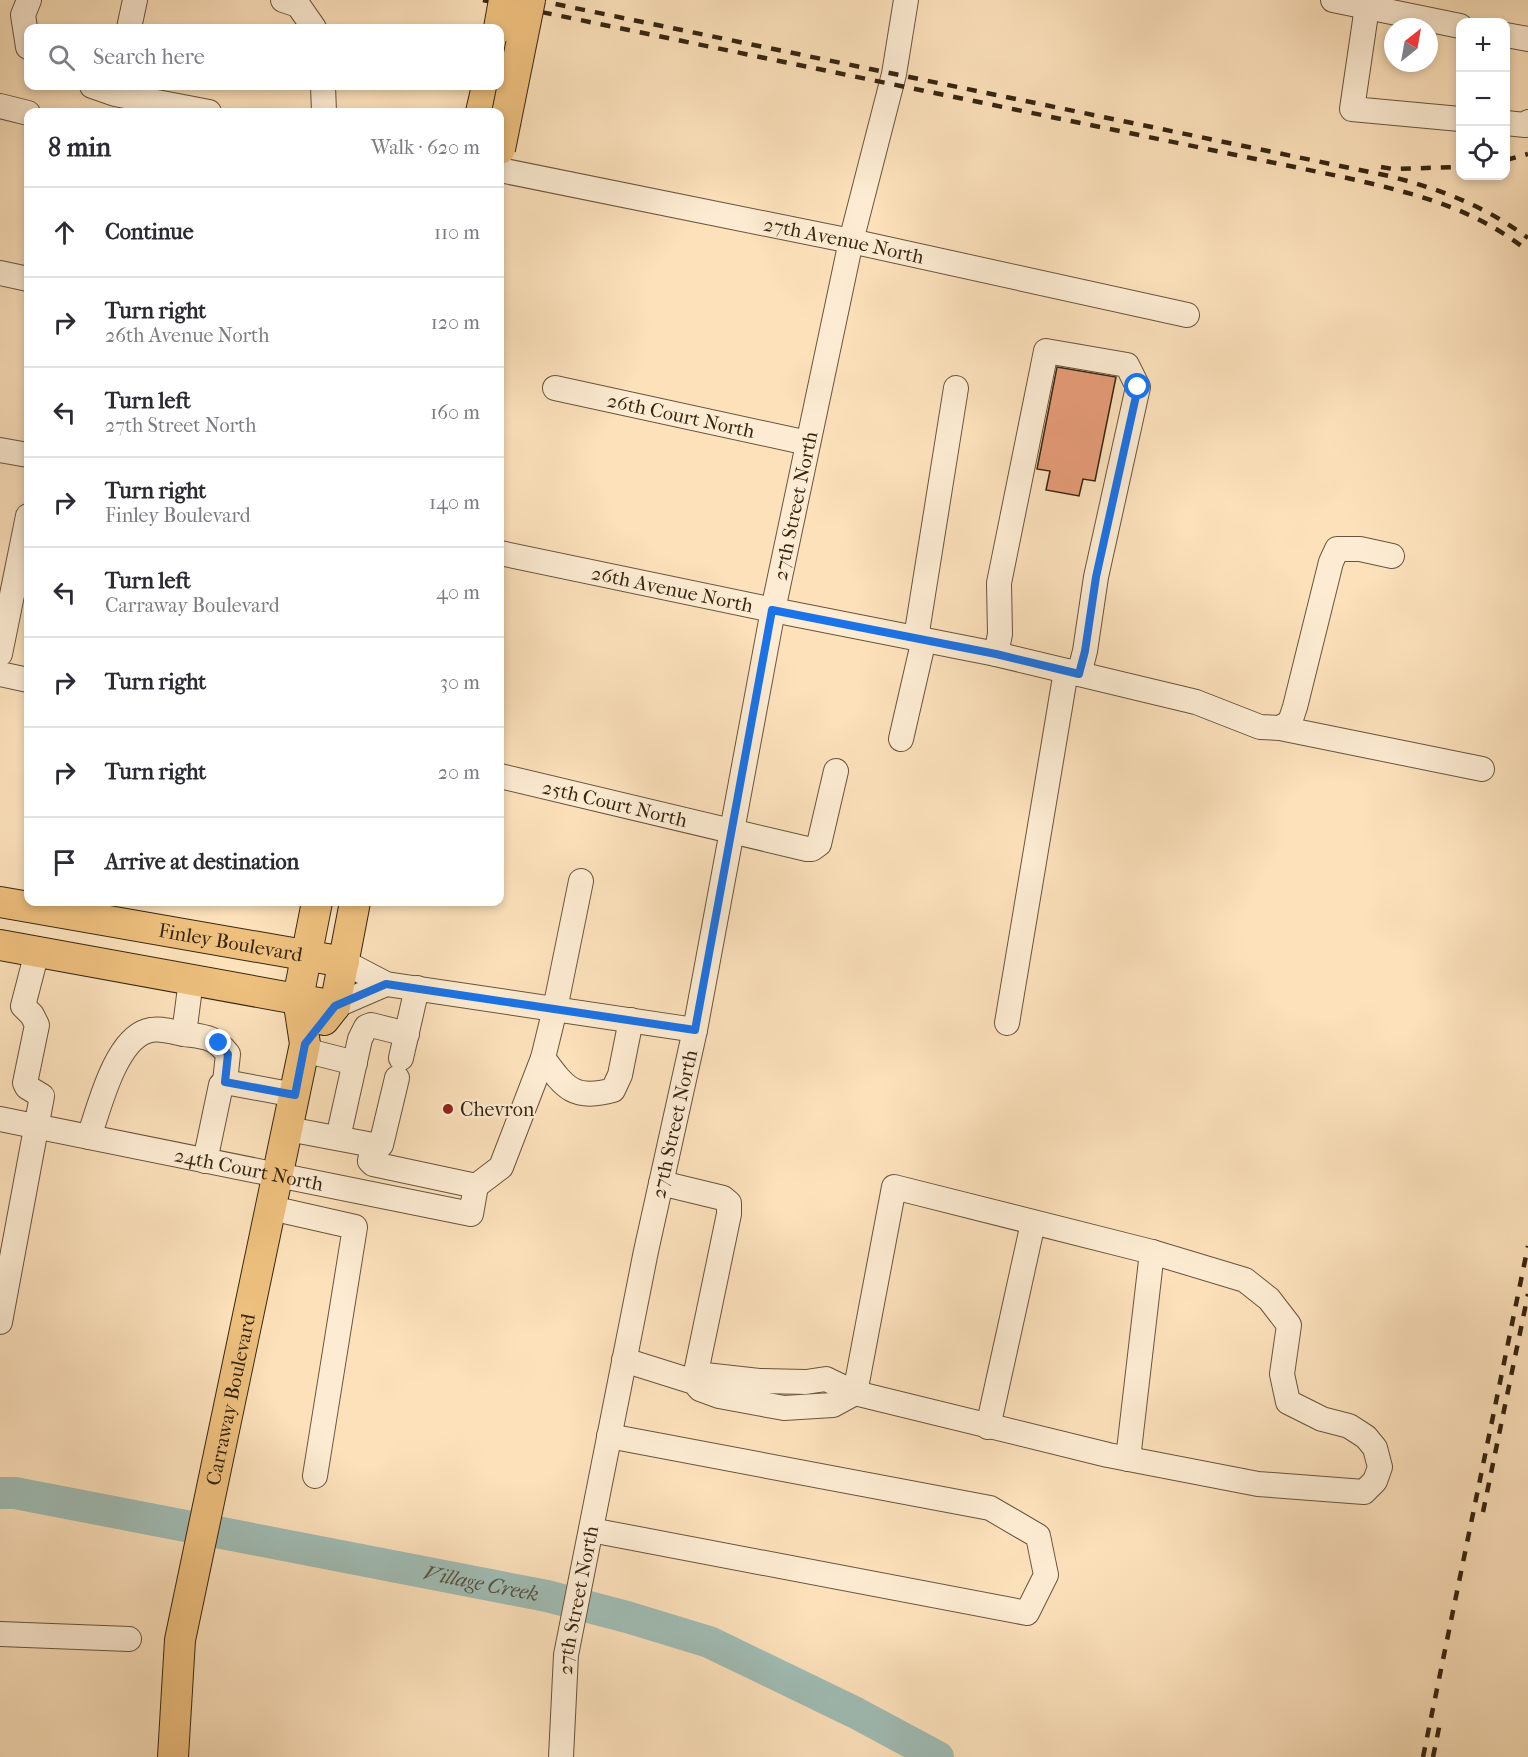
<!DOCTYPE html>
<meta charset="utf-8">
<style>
body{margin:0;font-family:"IM FELL French Canon",serif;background:#f7f7f7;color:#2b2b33}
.controls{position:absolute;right:18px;top:18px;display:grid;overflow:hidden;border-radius:12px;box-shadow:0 3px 9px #0003}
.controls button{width:54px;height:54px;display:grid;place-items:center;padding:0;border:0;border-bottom:2px solid #e1e1e2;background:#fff;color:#2b2b33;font:30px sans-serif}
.compass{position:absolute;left:1384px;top:18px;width:54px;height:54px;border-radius:50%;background:#fff;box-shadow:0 3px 9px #0003;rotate:31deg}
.stop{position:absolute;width:18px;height:18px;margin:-14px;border:4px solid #1a73e8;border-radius:50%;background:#fff}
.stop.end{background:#1a73e8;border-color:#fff;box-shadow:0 2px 6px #0008}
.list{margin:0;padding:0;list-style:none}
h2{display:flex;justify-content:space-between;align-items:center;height:78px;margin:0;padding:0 24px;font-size:26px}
h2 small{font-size:20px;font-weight:400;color:#7c7c81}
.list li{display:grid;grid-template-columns:39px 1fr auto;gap:18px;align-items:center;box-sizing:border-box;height:90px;padding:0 24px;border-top:2px solid #e1e1e2}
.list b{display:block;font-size:22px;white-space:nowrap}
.list p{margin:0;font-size:20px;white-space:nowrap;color:#7c7c81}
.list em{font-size:20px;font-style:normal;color:#7c7c81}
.icon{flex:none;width:33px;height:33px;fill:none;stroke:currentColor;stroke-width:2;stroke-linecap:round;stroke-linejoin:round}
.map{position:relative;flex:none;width:1528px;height:1757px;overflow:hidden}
.search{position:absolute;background:#fff;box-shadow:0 3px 9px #0003;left:24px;top:24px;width:480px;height:66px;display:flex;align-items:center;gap:15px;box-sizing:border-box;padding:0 21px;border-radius:12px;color:#7c7c81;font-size:22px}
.panel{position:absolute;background:#fff;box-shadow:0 3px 9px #0003;left:24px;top:108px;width:480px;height:798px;border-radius:12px}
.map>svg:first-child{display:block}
</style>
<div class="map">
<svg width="1528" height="1757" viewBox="0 0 1528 1757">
<rect width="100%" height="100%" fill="#fce1bb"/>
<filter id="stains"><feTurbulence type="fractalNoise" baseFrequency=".00333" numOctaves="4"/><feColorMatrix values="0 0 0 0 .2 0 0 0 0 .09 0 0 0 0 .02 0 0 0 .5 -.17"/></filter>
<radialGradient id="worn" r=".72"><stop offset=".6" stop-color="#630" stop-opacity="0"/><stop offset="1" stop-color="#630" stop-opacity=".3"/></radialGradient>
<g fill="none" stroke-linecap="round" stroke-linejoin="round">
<path stroke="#a0bcb4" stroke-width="32" id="s1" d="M0,1493H15L547,1596L627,1617L709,1642L856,1713L938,1757"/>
</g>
<path fill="#e69c79" stroke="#372511" stroke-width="1.5" d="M1057,367L1116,377L1095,481L1083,479L1079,496L1046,490L1050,471L1037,469Z"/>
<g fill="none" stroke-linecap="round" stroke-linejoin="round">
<g stroke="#68543c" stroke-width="26">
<g id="minor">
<path d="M283,0L298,5L314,28"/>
<path d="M1333,0L1460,26"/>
<path d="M1368,0L1352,109L1460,119"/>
<path d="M129,28L135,0"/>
<path d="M1506,35L1528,39"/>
<path d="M28,47L23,15L29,0"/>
<path d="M92,86L115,94L209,112"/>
<path d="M323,86L324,112"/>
<path d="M0,106L28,113"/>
<path d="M1506,123L1525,125L1528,122"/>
<path id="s2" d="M500,170L851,241L1187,315"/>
<path d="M0,273L28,279"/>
<path id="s3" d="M555,388L808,443"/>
<path d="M0,450L28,455"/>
<path id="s4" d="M500,553L773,610L996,654L1196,702L1260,727L1280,728L1290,722L1295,707L1331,562L1337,549H1360L1392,556"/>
<path d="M916,638L956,388"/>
<path d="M0,654L28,516"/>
<path d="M996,654L1000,634L999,583L1046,351L1127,365L1138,387L1096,577L1085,651L1079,674"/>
<path d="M0,674L28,680"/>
<path d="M1280,728L1482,769"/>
<path d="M901,739L924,639"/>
<path id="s5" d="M500,776L807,849H812L819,844L836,771"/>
<path d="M344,962L386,984L695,1030"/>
<path d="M335,1006L386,984"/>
<path d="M1007,1023L1066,671"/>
<path d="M184,1034L191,980"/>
<path d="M304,1050L355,1063"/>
<path d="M401,1058L417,988"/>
<path d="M543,1058C565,1088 574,1101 613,1090L620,1075L631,1020"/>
<path id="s6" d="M0,1119L471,1214L476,1186"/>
<path d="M288,1129L373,1145H381L397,1078"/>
<path d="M89,1137C99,1108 115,1041 147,1031C158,1027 173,1032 184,1034C205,1037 214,1036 228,1054L225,1082"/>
<path d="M338,1138L360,1039L366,1027L371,1025L407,1034"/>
<path d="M373,1145L370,1161L373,1164L476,1186L501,1167L543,1058L555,1009L581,881"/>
<path d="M205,1161L221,1085L225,1082L295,1095"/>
<path d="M661,1183L723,1198L729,1203V1214L694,1382"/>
<path d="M271,1208L355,1227L315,1476"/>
<path d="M0,1322L42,1096L27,1087L25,1083L37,1025L32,1015L23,1006L37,952"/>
<path d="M624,1360L694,1382L700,1389L719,1396L784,1408L833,1405L855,1393"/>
<path d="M694,1382L705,1375L759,1381L806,1382L826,1379L855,1393L1108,1455L1258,1484L1364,1492L1375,1481L1380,1467L1375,1448L1366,1437L1349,1426L1322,1419L1288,1402L1282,1374L1289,1325L1269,1299L1245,1280L1152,1252L894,1187L855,1393"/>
<path d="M988,1427L1033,1223"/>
<path d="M1128,1459L1152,1252"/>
<path d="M591,1530L1027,1613L1046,1575L1038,1536L990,1508L609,1436"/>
<path d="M0,1634L129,1639"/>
<path id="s7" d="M561,1757L566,1655L583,1569L646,1251L695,1030L773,610L851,241L894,74L906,0"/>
</g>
</g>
<g stroke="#372511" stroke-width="32">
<g id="major">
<path d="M481,112L487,86"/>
<path id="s8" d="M0,902L344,962"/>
<path d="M0,945L335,1006"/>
<path d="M324,1020L335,1006L355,902"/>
<path id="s9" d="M173,1757L180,1640L305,1044L298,998L317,902"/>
</g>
</g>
<use href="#minor" stroke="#fdecd3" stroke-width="24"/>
<use href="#major" stroke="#eec07e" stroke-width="30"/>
<g stroke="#372511" stroke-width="4.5" stroke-dasharray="10 10" stroke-linecap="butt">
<path d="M483,0L1343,177C1412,193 1471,206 1528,251"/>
<path d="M536,0L1389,176C1440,189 1485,206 1528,238"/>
<path d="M1506,160L1528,154"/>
<path d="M1381,167L1393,169L1460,167"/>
<path d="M1483,1512L1528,1294"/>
<path d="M1423,1757L1528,1246"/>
<path d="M1433,1757L1440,1723"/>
</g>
<g stroke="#372511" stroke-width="32" stroke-linecap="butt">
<g id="major-bridge">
<path d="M499,28L504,0"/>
<path d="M500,149L530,0"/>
</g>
</g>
<use href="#major-bridge" stroke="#eec07e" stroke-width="30"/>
</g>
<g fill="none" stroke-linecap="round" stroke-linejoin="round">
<path stroke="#1a73e8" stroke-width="8" d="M219,1043L228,1054L225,1082L295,1095L305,1044L335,1006L386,984L695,1030L772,610L996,654L1079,674L1085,651L1096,577L1138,387"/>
</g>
<circle fill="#8f2418" stroke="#fdecd3" stroke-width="2" cx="448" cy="1109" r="6"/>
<g text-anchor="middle" stroke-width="4.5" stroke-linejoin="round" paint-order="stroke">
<g font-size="20" fill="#372511" stroke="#fdecd3">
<text dy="7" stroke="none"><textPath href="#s2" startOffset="351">27th Avenue North</textPath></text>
<text dy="7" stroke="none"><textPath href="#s3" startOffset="129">26th Court North</textPath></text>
<text dy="7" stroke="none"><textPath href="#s7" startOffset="1274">27th Street North</textPath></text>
<text dy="7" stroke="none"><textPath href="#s4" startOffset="176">26th Avenue North</textPath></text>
<text dy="7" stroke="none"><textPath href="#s5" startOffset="118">25th Court North</textPath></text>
<text dy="7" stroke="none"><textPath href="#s8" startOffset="234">Finley Boulevard</textPath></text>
<text dy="7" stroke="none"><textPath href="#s7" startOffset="644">27th Street North</textPath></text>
<text dy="7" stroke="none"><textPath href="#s6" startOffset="254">24th Court North</textPath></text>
<text dy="7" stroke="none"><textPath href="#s9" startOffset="363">Carraway Boulevard</textPath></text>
<text dy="7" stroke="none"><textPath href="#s7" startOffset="158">27th Street North</textPath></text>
</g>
<g font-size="20" fill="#372511" stroke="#fdecd3" text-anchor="start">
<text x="460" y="1116">Chevron</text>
</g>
<g font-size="21" font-style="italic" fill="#565242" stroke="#fdecd3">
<text dy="7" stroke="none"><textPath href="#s1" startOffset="490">Village Creek</textPath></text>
</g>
</g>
<rect width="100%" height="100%" filter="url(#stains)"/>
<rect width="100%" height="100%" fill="url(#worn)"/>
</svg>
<div class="controls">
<button>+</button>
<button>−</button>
<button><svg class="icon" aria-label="locate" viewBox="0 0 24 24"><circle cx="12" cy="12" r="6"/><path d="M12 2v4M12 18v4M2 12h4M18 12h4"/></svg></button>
</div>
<svg class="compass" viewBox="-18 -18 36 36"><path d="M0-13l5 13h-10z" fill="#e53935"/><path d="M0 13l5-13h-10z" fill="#7c7c81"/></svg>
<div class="stop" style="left:1138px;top:387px"></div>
<div class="stop end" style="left:219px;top:1043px"></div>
<div class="search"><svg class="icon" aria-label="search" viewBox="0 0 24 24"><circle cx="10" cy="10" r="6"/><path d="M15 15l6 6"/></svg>Search here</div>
<section class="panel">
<h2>8 min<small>Walk · 620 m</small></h2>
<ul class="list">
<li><svg class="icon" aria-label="ahead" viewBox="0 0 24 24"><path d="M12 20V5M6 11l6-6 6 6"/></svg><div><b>Continue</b></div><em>110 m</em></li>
<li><svg class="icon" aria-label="right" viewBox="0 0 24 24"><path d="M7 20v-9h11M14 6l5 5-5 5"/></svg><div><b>Turn right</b><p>26th Avenue North</p></div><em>120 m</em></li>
<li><svg class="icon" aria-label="left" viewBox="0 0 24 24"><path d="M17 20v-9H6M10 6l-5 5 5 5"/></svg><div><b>Turn left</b><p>27th Street North</p></div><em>160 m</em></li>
<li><svg class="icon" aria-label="right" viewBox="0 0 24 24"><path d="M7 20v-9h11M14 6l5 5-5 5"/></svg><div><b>Turn right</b><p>Finley Boulevard</p></div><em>140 m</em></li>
<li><svg class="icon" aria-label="left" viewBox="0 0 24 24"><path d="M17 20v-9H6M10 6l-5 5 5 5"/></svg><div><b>Turn left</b><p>Carraway Boulevard</p></div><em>40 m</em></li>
<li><svg class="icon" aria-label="right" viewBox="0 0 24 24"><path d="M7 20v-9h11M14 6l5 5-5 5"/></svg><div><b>Turn right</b></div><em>30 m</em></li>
<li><svg class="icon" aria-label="right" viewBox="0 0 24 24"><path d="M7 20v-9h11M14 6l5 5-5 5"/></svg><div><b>Turn right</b></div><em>20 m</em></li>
<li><svg class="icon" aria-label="arrive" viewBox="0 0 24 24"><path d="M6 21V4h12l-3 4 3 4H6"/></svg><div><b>Arrive at destination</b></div></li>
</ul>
</section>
</div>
